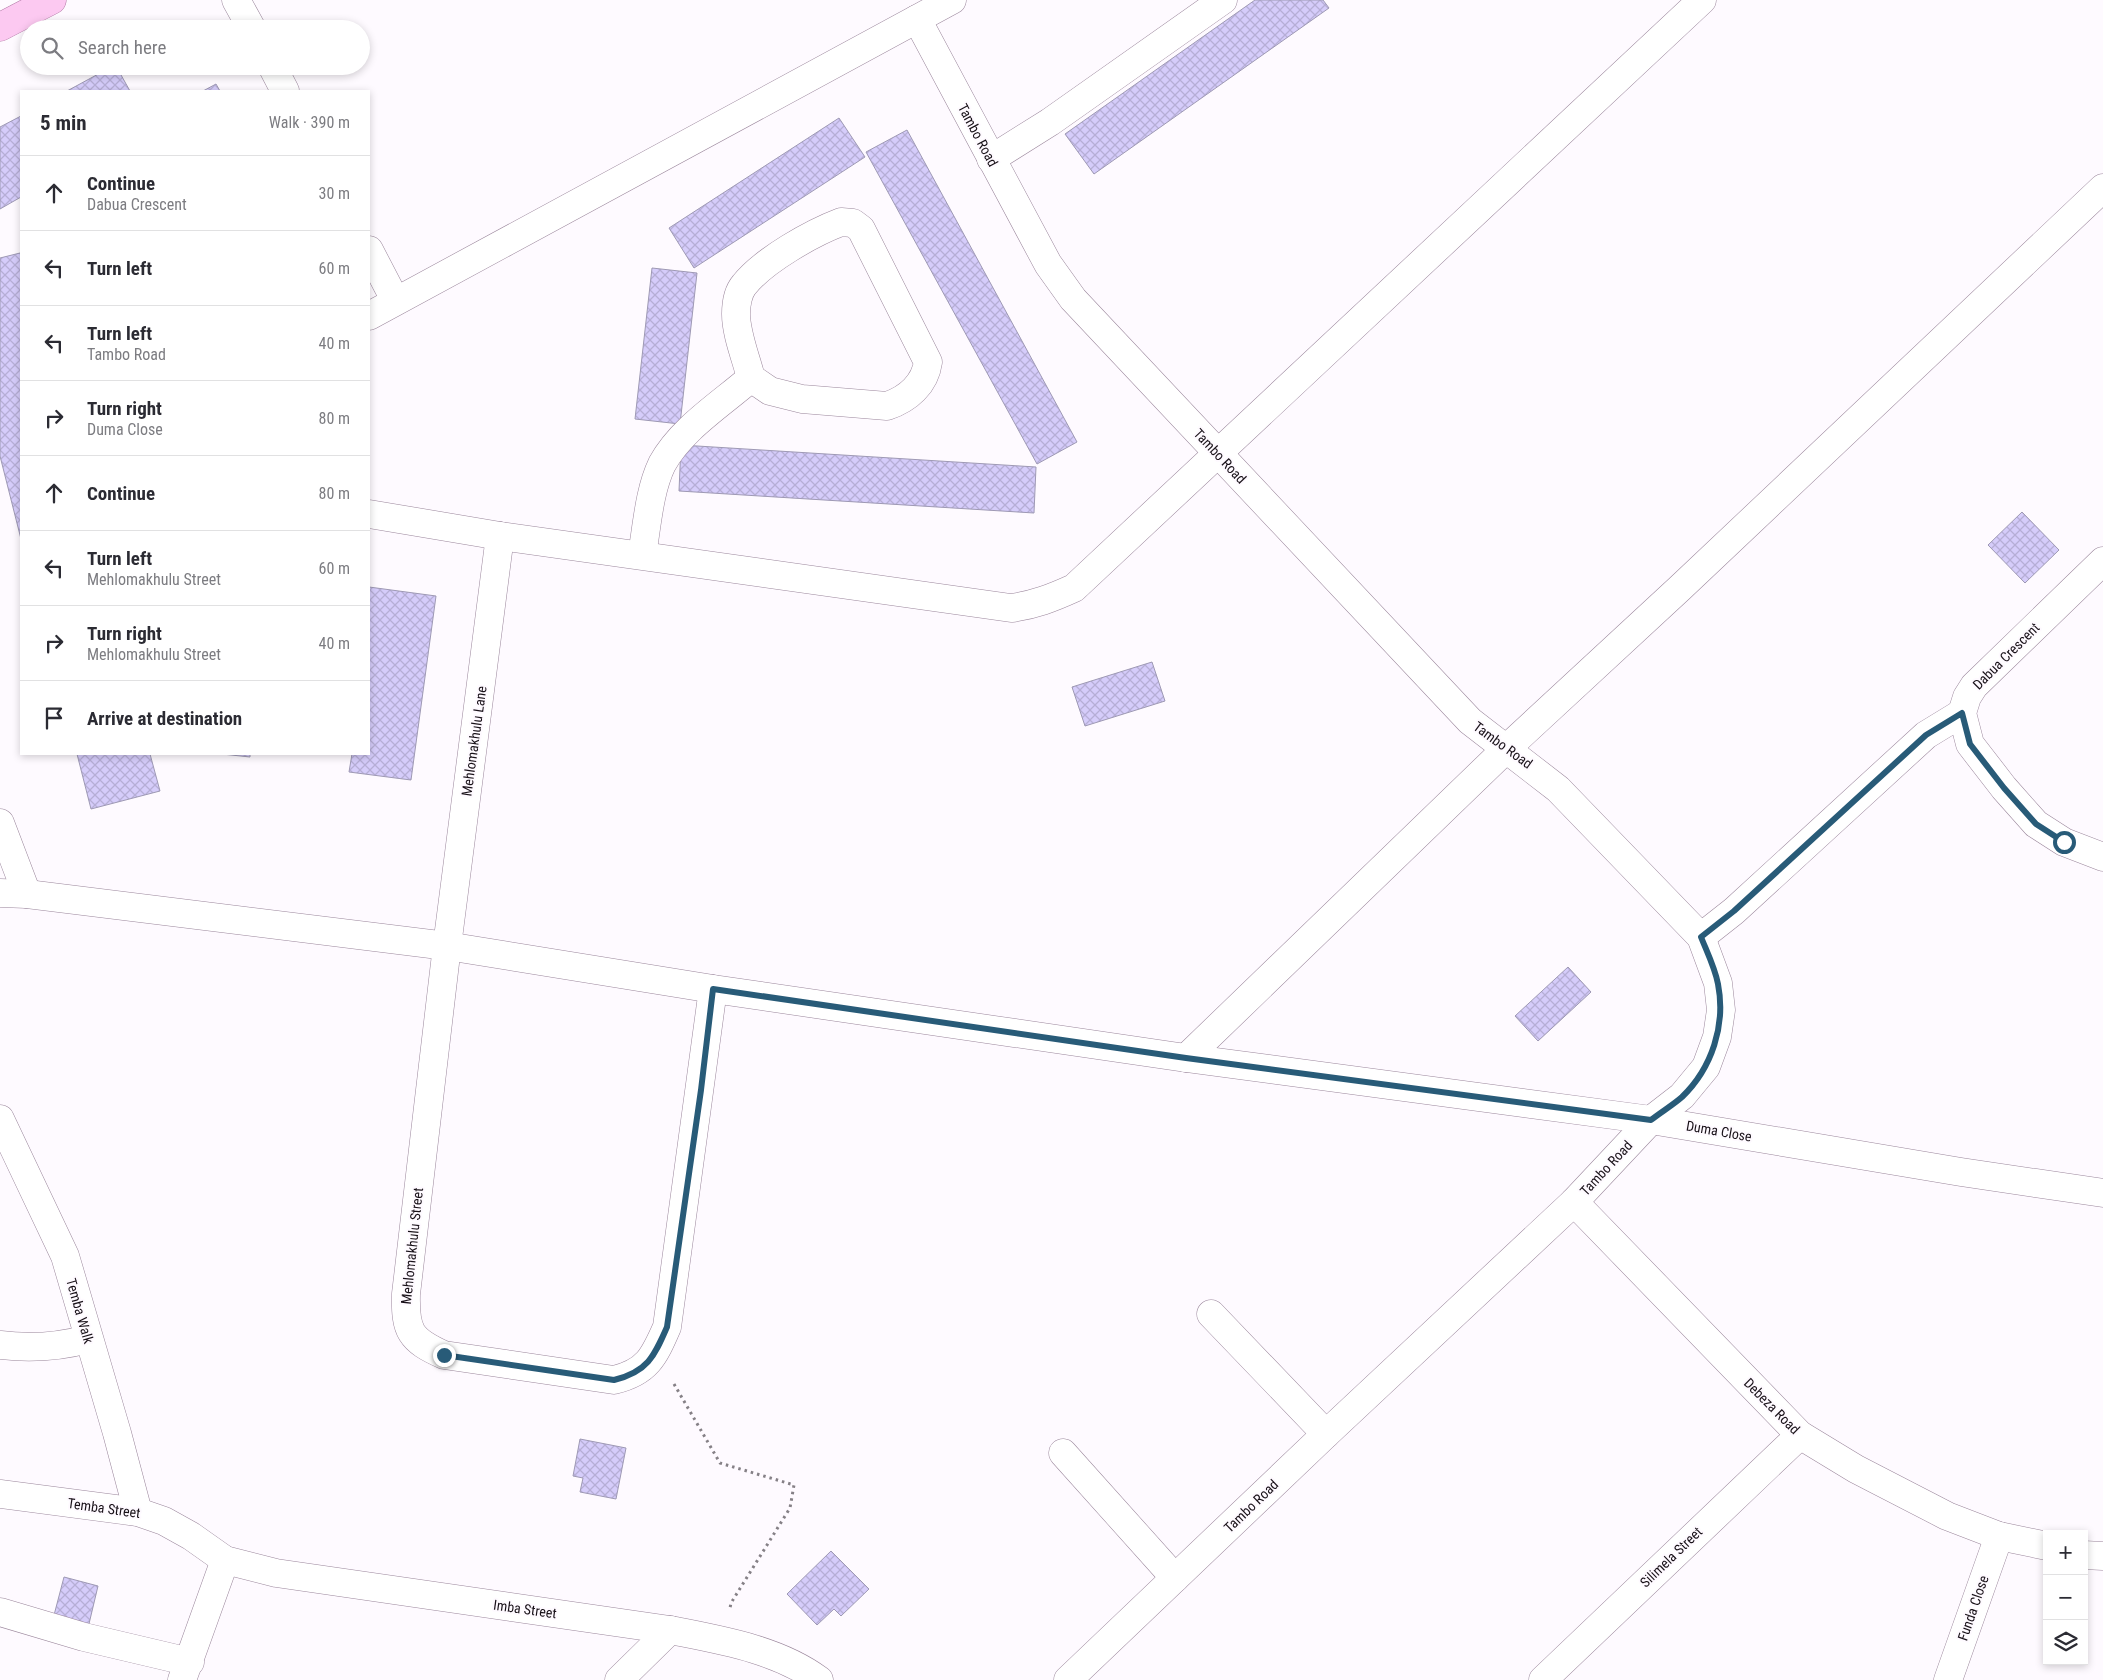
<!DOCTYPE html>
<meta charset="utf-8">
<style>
body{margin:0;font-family:"Roboto Condensed",sans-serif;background:#f2f2f3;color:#2b2b33}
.controls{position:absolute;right:15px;bottom:15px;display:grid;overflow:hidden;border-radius:0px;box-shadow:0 2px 8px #0003}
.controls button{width:45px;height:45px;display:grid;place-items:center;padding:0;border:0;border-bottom:1px solid #e1e1e2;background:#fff;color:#2b2b33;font:25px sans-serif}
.stop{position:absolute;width:15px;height:15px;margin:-11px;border:4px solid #285b78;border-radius:50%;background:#fff}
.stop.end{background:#285b78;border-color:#fff;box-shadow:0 1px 5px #0008}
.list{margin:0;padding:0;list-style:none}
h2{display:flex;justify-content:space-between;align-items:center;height:65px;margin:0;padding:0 20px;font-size:21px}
h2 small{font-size:16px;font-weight:400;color:#7c7c81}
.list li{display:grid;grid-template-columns:32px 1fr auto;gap:15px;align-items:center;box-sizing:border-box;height:75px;padding:0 20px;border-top:1px solid #e1e1e2}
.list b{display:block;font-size:19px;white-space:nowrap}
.list p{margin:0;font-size:16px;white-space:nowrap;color:#7c7c81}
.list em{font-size:16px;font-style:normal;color:#7c7c81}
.icon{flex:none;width:28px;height:28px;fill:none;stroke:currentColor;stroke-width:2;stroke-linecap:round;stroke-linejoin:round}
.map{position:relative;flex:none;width:2103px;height:1680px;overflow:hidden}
.search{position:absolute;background:#fff;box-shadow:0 2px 8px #0003;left:20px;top:20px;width:350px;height:55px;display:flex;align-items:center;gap:12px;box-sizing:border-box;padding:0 18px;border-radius:28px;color:#7c7c81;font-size:19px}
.panel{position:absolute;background:#fff;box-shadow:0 2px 8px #0003;left:20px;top:90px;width:350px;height:665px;border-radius:0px}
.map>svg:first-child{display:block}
</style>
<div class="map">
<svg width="2103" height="1680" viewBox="0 0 2103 1680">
<defs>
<pattern id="building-cross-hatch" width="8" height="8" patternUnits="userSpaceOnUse" patternTransform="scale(1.25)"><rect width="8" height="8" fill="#d5ccfa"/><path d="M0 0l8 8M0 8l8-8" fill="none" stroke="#b6aed6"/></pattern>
</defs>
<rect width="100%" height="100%" fill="#fefaff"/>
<g fill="url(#building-cross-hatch)" stroke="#9e99b4">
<path d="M1255,0H1323L1329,8L1094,174L1065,134Z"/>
<path d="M113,66H116L130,91H67Z"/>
<path d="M216,84L220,91H203Z"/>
<path d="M21,116V197L0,209V127Z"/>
<path d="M839,118L865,157L694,268L669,228Z"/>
<path d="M907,130L1077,442L1037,464L866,152Z"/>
<path d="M20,253L21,257V539L0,456V258Z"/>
<path d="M652,268L697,273L680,424L635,419Z"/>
<path d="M681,445L1036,467L1034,513L679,491Z"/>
<path d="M2022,512L2059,550L2025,583L1988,545Z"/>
<path d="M369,587L436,596L411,780L349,772L352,754H369Z"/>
<path d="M1152,662L1165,701L1085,726L1072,687Z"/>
<path d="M77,754H150L160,791L91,809Z"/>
<path d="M222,754H250V757Z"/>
<path d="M1568,967L1591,992L1538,1041L1515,1016Z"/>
<path d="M580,1439L626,1448L616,1499L580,1492L583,1478L573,1476Z"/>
<path d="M831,1551L869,1589L841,1616L834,1609L817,1625L787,1594Z"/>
<path d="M64,1577L98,1586L88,1628L53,1619Z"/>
</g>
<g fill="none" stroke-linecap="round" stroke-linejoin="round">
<g stroke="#9b879c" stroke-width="29">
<g id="minor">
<path d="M236,0L252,29"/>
<path d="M917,19L1048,264L1073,299L1470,721L1558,789L1701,937L1718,983L1721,1010L1717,1037L1706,1067L1682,1096L1651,1120L1574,1202L1326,1434L1068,1680"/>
<path d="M272,66L285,91"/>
<path d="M991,159L1050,122L1223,0"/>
<path d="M841,222L853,223L861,229L928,362C925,384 908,399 887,406L802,399L770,391L751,378C746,358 736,334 736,314C736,305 738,292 744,285C764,260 812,233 841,222Z"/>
<path d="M369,250L395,300"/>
<path d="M369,316L952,0"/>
<path d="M369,514L500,536L1011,608C1034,605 1052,598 1074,588L1702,0"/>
<path d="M500,536L447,946L406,1294C405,1331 410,1340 444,1355L614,1380C647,1372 654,1357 667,1327L713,989"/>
<path d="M642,555C647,526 649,491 662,464C681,429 721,404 751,378"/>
<path d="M2103,561L1974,686L1967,697L1962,713L1970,744L2004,788L2036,824L2064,842L2103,857"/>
<path d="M0,823L27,894"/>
<path d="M0,893L27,894L447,946L713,989L1186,1058L1651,1120L1961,1172L2103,1193"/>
<path d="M1701,937L1734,911L1926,735L1962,713"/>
<path d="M1186,1058L1506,749L1680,588L2103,188"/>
<path d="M0,1119L65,1256L117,1433L138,1512"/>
<path d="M1574,1202L1800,1435L1856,1469L1947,1516L1999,1536L2047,1546"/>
<path d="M1211,1314L1326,1434"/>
<path d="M0,1345C31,1349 58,1347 88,1339"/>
<path d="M1063,1453L1175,1578"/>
<path d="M0,1494L138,1512L164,1521L191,1536L225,1560L276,1573L670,1630C720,1640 777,1649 819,1680"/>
<path d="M2084,1555L2103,1556"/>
<path d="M0,1612L84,1637L190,1662"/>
<path d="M182,1680L225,1560"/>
<path d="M619,1680L670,1630"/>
<path d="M1543,1680L1800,1435"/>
<path d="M1948,1680L1999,1536"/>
</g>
</g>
<g stroke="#ab719f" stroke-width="29">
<path id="major" d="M0,27L52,0"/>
</g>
<path stroke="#858086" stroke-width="3" stroke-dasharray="2.5 4" stroke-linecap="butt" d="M674,1384L720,1463L794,1485L790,1508L731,1603L730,1608"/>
<use href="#minor" stroke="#fff" stroke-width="28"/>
<use href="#major" stroke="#fcc9f1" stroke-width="28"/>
</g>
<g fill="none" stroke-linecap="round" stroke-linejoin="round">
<path stroke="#285b78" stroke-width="6" d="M444,1355L614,1380C647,1372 654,1357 667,1327L701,1090L713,989L1186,1058L1651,1120C1661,1112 1673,1105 1682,1097C1712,1068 1726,1025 1718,984C1715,968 1707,952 1701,937L1734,911L1926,735L1962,713L1970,744L2004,788L2036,824L2064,842"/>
</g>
<g text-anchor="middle" stroke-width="4" stroke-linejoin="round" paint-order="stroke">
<g font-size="14" fill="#181118" stroke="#fefaff">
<text transform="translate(978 135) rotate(62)" y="5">Tambo Road</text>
<text transform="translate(1220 456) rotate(47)" y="5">Tambo Road</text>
<text transform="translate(2006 656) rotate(-45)" y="5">Dabua Crescent</text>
<text transform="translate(474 741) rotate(-82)" y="5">Mehlomakhulu Lane</text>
<text transform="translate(1503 745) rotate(36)" y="5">Tambo Road</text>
<text transform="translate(1719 1131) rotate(10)" y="5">Duma Close</text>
<text transform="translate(1606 1168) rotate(-47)" y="5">Tambo Road</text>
<text transform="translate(412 1246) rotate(-84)" y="5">Mehlomakhulu Street</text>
<text transform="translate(80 1311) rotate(74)" y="5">Temba Walk</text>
<text transform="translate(1772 1406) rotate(45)" y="5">Debeza Road</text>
<text transform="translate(1251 1506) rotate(-44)" y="5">Tambo Road</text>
<text transform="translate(104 1508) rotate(8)" y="5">Temba Street</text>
<text transform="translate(1671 1557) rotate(-44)" y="5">Silimela Street</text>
<text transform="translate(1973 1608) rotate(-71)" y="5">Funda Close</text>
<text transform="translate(525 1609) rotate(8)" y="5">Imba Street</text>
</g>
</g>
</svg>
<div class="controls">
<button>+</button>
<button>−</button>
<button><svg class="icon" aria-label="layers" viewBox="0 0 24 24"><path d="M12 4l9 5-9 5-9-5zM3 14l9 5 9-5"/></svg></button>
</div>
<div class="stop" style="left:2064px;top:842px"></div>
<div class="stop end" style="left:444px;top:1355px"></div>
<div class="search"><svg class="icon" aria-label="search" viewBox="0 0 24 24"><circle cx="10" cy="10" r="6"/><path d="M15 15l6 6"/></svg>Search here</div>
<section class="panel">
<h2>5 min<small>Walk · 390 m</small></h2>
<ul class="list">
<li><svg class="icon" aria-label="ahead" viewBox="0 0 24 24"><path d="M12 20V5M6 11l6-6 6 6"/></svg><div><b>Continue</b><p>Dabua Crescent</p></div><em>30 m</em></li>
<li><svg class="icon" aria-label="left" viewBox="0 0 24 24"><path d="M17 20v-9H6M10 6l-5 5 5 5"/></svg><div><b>Turn left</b></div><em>60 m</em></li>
<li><svg class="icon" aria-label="left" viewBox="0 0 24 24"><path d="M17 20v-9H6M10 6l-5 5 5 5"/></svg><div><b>Turn left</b><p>Tambo Road</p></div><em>40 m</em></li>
<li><svg class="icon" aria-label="right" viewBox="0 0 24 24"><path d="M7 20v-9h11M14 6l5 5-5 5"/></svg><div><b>Turn right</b><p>Duma Close</p></div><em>80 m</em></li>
<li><svg class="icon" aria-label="ahead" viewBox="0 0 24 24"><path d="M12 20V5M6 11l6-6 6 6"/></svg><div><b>Continue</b></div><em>80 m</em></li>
<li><svg class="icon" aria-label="left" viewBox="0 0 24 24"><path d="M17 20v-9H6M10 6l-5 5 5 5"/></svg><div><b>Turn left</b><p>Mehlomakhulu Street</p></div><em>60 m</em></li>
<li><svg class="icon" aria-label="right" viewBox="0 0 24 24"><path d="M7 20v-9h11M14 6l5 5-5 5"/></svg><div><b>Turn right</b><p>Mehlomakhulu Street</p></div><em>40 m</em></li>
<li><svg class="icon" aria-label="arrive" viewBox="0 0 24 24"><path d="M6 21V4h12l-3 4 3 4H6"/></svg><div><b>Arrive at destination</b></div></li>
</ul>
</section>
</div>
